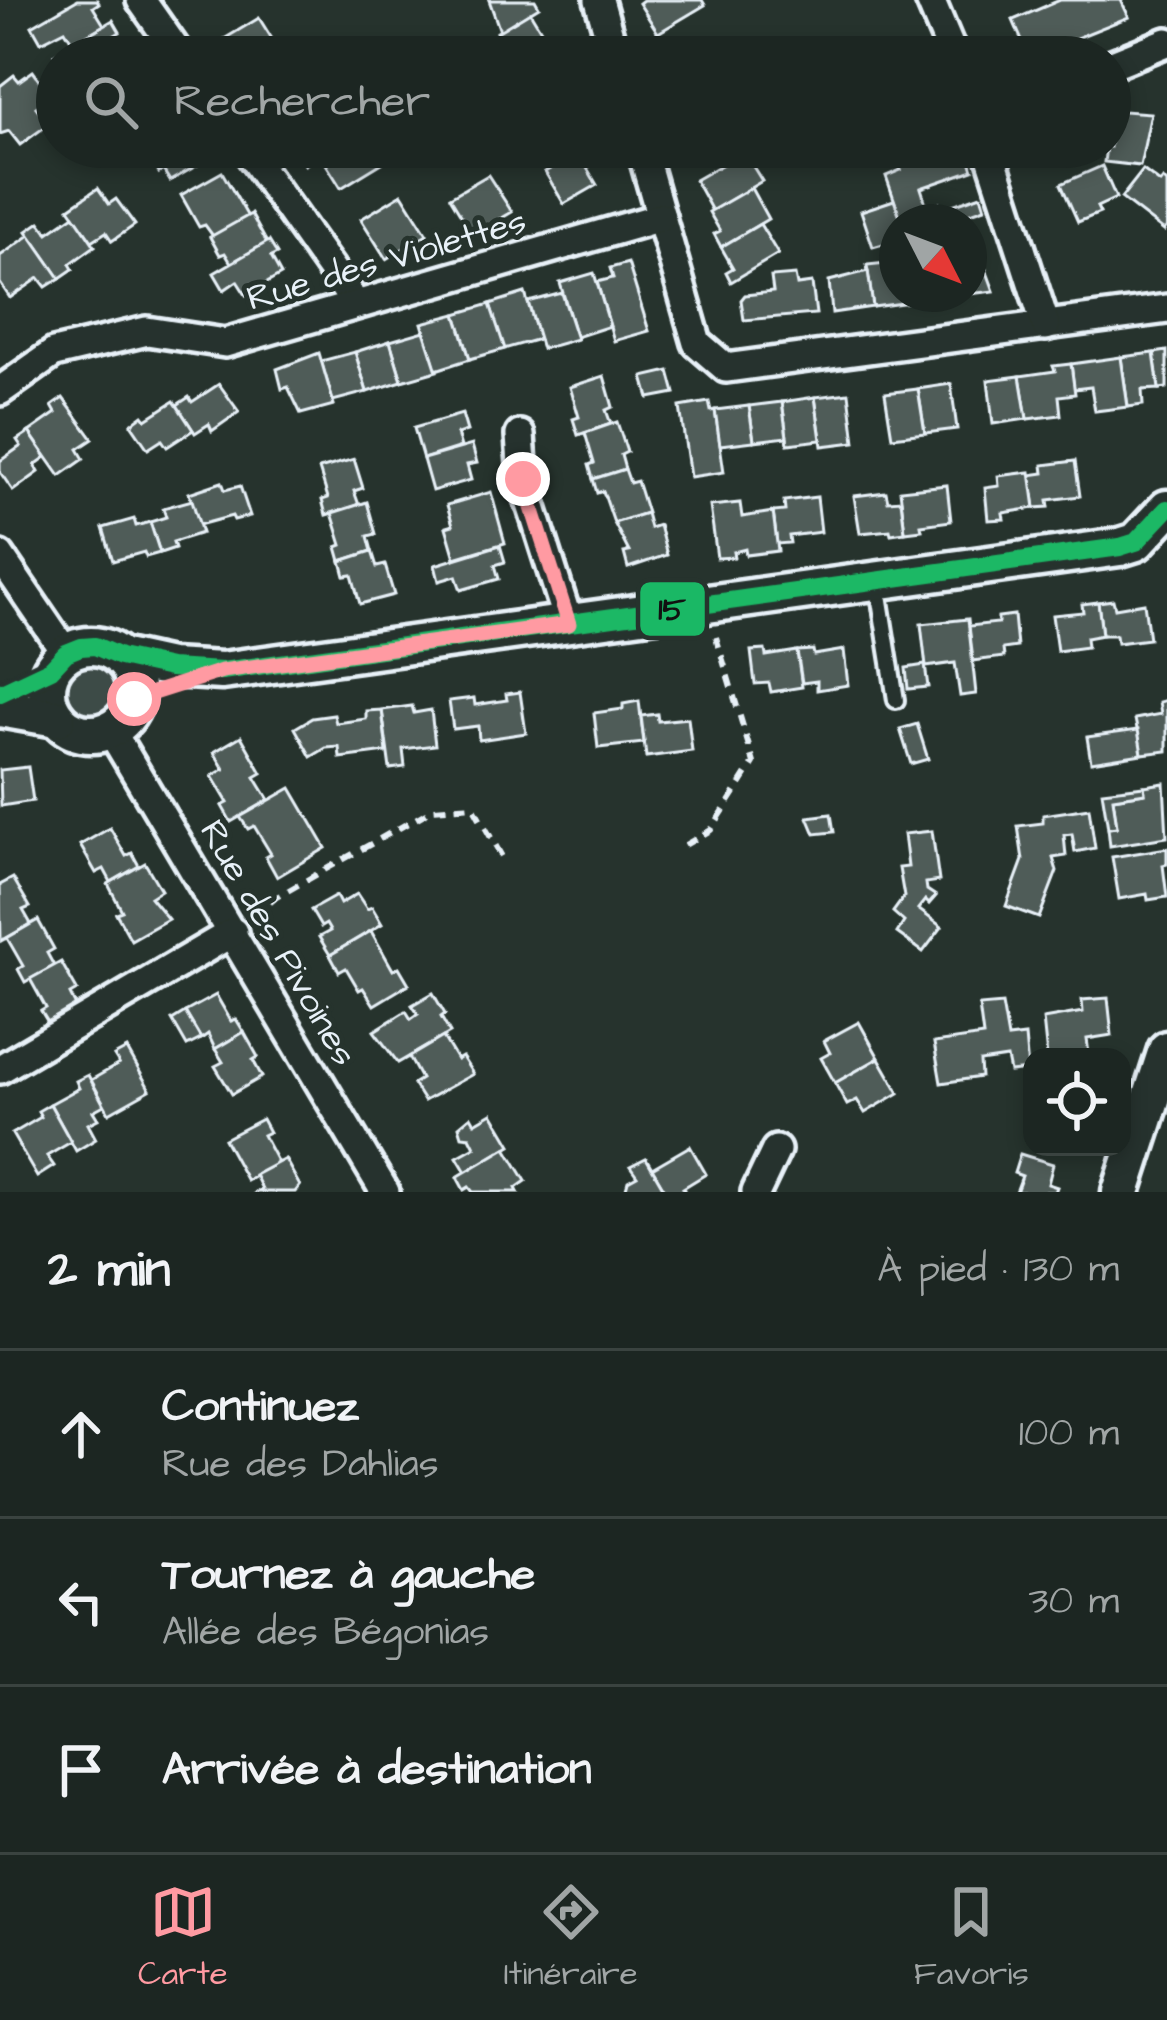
<!DOCTYPE html>
<html lang="fr">
<meta charset="utf-8">
<style>
body{margin:0;font-family:"Architects Daughter",sans-serif;background:#252e2a;color:#f1f3f6}
.controls{position:absolute;right:36px;bottom:36px;display:grid;overflow:hidden;border-radius:24px;box-shadow:0 6px 18px #0003}
.controls button{width:108px;height:108px;display:grid;place-items:center;padding:0;border:0;border-bottom:3px solid #3a4340;background:#1c2622;color:#f1f3f6;font:60px sans-serif}
.compass{position:absolute;left:879px;top:204px;width:108px;height:108px;border-radius:50%;background:#1c2622;box-shadow:0 6px 18px #0003;rotate:132deg}
.stop{position:absolute;width:36px;height:36px;margin:-27px;border:9px solid #ff9aa2;border-radius:50%;background:#fff}
.stop.end{background:#ff9aa2;border-color:#fff;box-shadow:0 3px 12px #0008}
.list{margin:0;padding:0;list-style:none}
h2{display:flex;justify-content:space-between;align-items:center;height:156px;margin:0;padding:0 48px;font-size:51px}
h2 small{font-size:39px;font-weight:400;color:#a0a5a5}
.list li{display:grid;grid-template-columns:78px 1fr auto;gap:36px;align-items:center;box-sizing:border-box;height:168px;padding:0 48px;border-top:3px solid #3a4340}
.list b{display:block;font-size:45px;white-space:nowrap}
.list p{margin:0;font-size:39px;white-space:nowrap;color:#a0a5a5}
.list em{font-size:39px;font-style:normal;color:#a0a5a5}
.icon{flex:none;width:66px;height:66px;fill:none;stroke:currentColor;stroke-width:2;stroke-linecap:round;stroke-linejoin:round}
.map{position:relative;flex:none;width:1167px;height:1192px;overflow:hidden}
.search{position:absolute;background:#1c2622;box-shadow:0 6px 18px #0003;left:36px;right:36px;top:36px;height:132px;display:flex;align-items:center;gap:30px;box-sizing:border-box;padding:0 42px;border-radius:66px;color:#a0a5a5;font-size:45px}
.sheet{height:660px;background:#1c2622}
nav{display:flex;justify-content:space-around;align-items:center;box-sizing:border-box;height:168px;border-top:3px solid #3a4340;background:#1c2622;font-size:33px;color:#a0a5a5}
nav a{display:grid;justify-items:center;gap:6px}
nav .on{color:#ff9aa2}
.map>svg:first-child{display:block}
</style>
<div class="map">
<svg width="1167" height="1192" viewBox="0 0 1167 1192">
<rect width="100%" height="100%" fill="#26332d"/>
<filter id="ink" filterUnits="userSpaceOnUse"><feTurbulence type="fractalNoise" baseFrequency=".00833" numOctaves="2"/><feDisplacementMap in="SourceGraphic" scale="24" xChannelSelector="R" yChannelSelector="G"/><feConvolveMatrix kernelMatrix="1 2 1 2 8 2 1 2 1" color-interpolation-filters="sRGB"/></filter>
<g filter="url(#ink)">
<circle fill="#3e4b47" stroke="#939ea0" stroke-width="3" cx="91" cy="690" r="30"/>
<g fill="#505c59" stroke="#e8f1f8" stroke-width="3">
<path d="M77,0H97L99,3L93,7L104,25L73,43L65,30L41,42L32,26Z"/>
<path d="M489,0H535L539,7L500,31Z"/>
<path d="M643,0H702L705,5L658,33L639,3Z"/>
<path d="M1060,0H1121L1129,17L1029,57L1013,20Z"/>
<path d="M530,12L550,45L529,57H507L497,32Z"/>
<path d="M259,18L279,50L268,57H228L219,42Z"/>
<path d="M113,20L120,32L115,35L125,52L117,57L57,58L55,54Z"/>
<path d="M33,71L51,96L36,107L49,124L20,145L9,131L0,134V86L14,75L19,81Z"/>
<path d="M1110,110L1151,113L1140,166L1104,162L1106,147H1110Z"/>
<path d="M162,147H198L205,161L170,181L163,170L159,173L148,155Z"/>
<path d="M294,147H334L305,165Z"/>
<path d="M334,147H372L382,163L341,188L321,156Z"/>
<path d="M542,147H588L554,166Z"/>
<path d="M588,147L597,162L587,168L597,185L564,204L545,172Z"/>
<path d="M935,147H966L973,170L921,188L927,207L939,203L941,209L981,195L985,208L945,222H902L886,176L901,170L897,161Z"/>
<path d="M744,152L762,181L712,211L695,180Z"/>
<path d="M1102,166L1116,198L1097,207L1100,213L1078,222L1061,184Z"/>
<path d="M1143,170L1160,183L1163,179L1167,183V226L1164,231L1121,198Z"/>
<path d="M222,172L248,217L213,236L205,225L199,227L181,195Z"/>
<path d="M488,175L512,212L473,235L450,197Z"/>
<path d="M98,188L109,204L116,199L135,225L112,241L106,232L92,241L69,208Z"/>
<path d="M751,188L768,219L721,247L714,234L720,231L709,212Z"/>
<path d="M402,194L427,234L386,259L361,219Z"/>
<path d="M894,200L902,222H897V240L873,247L861,211Z"/>
<path d="M251,214L267,243L231,263L225,253L220,255L210,237Z"/>
<path d="M74,215L95,246L70,264L73,269L60,278L27,231L40,222L48,233Z"/>
<path d="M760,224L778,254L731,282L726,272L733,268L721,247Z"/>
<path d="M972,231L994,291L969,294V232Z"/>
<path d="M30,235L60,278L46,287L39,278L10,298L0,283V256Z"/>
<path d="M269,241L277,254L271,257L281,275L246,295L237,281L224,290L214,273Z"/>
<path d="M897,262V294H909L910,302L873,307L867,265Z"/>
<path d="M628,263L649,331L614,341L597,282L613,278L610,268Z"/>
<path d="M868,271L873,307L832,313L829,281Z"/>
<path d="M594,273L610,326L576,337L560,283Z"/>
<path d="M795,275L797,285L812,283L816,314L744,320L741,300L745,295L773,292L771,277Z"/>
<path d="M525,293L539,339L504,349L490,304Z"/>
<path d="M562,293L577,339L542,349L528,302Z"/>
<path d="M490,304L505,349L470,359L456,314Z"/>
<path d="M456,314L470,359L436,370L422,323Z"/>
<path d="M424,331L437,371L402,381L390,341Z"/>
<path d="M390,341L402,381L367,392L355,352Z"/>
<path d="M1167,351V388L1159,389L1154,353Z"/>
<path d="M355,352L367,392L333,401L321,361Z"/>
<path d="M319,353L334,405L301,414L288,387L282,389L277,369Z"/>
<path d="M1154,353L1159,389L1142,390L1143,405L1128,407L1121,357Z"/>
<path d="M1121,357L1128,407L1095,411L1091,387L1074,389L1071,364Z"/>
<path d="M1071,364L1075,394L1059,396L1061,415L1027,419L1020,376L1055,371L1053,366Z"/>
<path d="M669,371L675,393L649,398L643,377Z"/>
<path d="M604,376L613,407L606,410L611,424L578,435L573,419L579,417L570,387Z"/>
<path d="M1020,376L1027,419L993,424L988,380Z"/>
<path d="M219,384L239,412L212,431L209,424L195,433L177,405L189,397L192,402Z"/>
<path d="M951,384L957,429L925,433L918,389Z"/>
<path d="M918,389L925,433L892,437L885,393Z"/>
<path d="M849,393L855,442L822,446L815,397Z"/>
<path d="M815,397L821,440L788,444L782,402Z"/>
<path d="M63,398L93,439L78,449L84,459L60,476L29,432L56,413L52,406Z"/>
<path d="M174,401L193,430L167,447L162,440L148,449L131,424L143,415L146,419Z"/>
<path d="M709,402L711,411L715,410L724,472L690,477L680,407Z"/>
<path d="M782,402L787,437L754,441L749,406Z"/>
<path d="M749,406L754,441L720,445L715,410Z"/>
<path d="M462,414L467,431L457,434L461,447L423,459L414,428Z"/>
<path d="M617,422L627,452L621,455L625,469L593,479L589,465L594,463L585,433Z"/>
<path d="M29,432L46,457L35,465L39,472L13,491L0,472V461L21,446L17,440Z"/>
<path d="M472,445L477,463L467,465L471,480L432,491L423,459Z"/>
<path d="M354,459L363,488L354,491L359,505L326,515L322,500L328,498L319,469Z"/>
<path d="M1075,461L1080,496L1048,500L1049,507L1035,508L1030,475L1044,473L1043,465Z"/>
<path d="M625,469L630,483L637,481L647,513L614,523L603,491L597,493L593,479Z"/>
<path d="M1030,472L1035,508L1003,513L1004,519L988,520L985,488L999,486L998,476Z"/>
<path d="M222,482L225,490L240,486L250,516L234,520L232,516L199,525L189,493Z"/>
<path d="M947,485L951,521L921,525L922,530L905,532L900,490Z"/>
<path d="M491,492L505,543L455,558L446,527L453,525L447,505Z"/>
<path d="M886,492L888,501L901,500L905,532L891,534L890,530L860,533L854,496Z"/>
<path d="M817,497L821,532L789,536L790,543L777,544L773,512L785,511L784,501Z"/>
<path d="M192,500L202,533L173,542L175,548L160,553L150,522L166,517L163,508Z"/>
<path d="M367,502L376,534L368,536L372,551L341,561L337,547L342,545L332,513Z"/>
<path d="M740,503L742,517L773,512L778,551L746,555L745,549L733,552L734,557L717,558L710,506Z"/>
<path d="M646,513L650,528L659,525L667,555L628,568L624,553L629,552L614,523Z"/>
<path d="M134,519L136,526L150,522L160,553L146,557L144,552L113,561L103,528Z"/>
<path d="M500,545L505,562L495,565L499,579L461,590L456,576L439,581L435,565Z"/>
<path d="M372,551L377,567L385,565L394,595L360,604L352,575L345,576L341,561Z"/>
<path d="M1113,600L1115,608L1144,603L1149,639L1117,643L1116,635H1102L1098,602Z"/>
<path d="M1098,602L1102,635L1086,638L1087,647L1057,651L1052,615L1083,612L1082,604Z"/>
<path d="M1014,615L1017,647L1003,649L1004,657L973,661L969,626L998,623V617Z"/>
<path d="M968,619L976,694L960,696L955,663L926,667L921,624Z"/>
<path d="M765,650L766,656L797,651L802,687L771,692L769,683L755,684L751,651Z"/>
<path d="M813,650L814,655L844,650L848,685L817,690V681L802,683L797,651Z"/>
<path d="M925,665L928,687L908,689L906,668Z"/>
<path d="M520,692L526,733L479,740L478,726L453,729L449,701L474,698L475,705L507,700L506,694Z"/>
<path d="M1167,700V751L1142,754L1135,719L1161,714L1159,702Z"/>
<path d="M639,701L644,743L598,748L594,713L623,709V704Z"/>
<path d="M412,706L414,713L431,710L435,745L403,749L405,767L390,769L382,710Z"/>
<path d="M382,710L387,752L340,758L339,747L326,748L311,757L295,728L312,718L334,715L336,723L366,719V711Z"/>
<path d="M657,714L658,721L688,718L692,751L646,757L641,716Z"/>
<path d="M917,724L928,759L911,764L900,729Z"/>
<path d="M1138,730L1142,754L1091,762L1087,737Z"/>
<path d="M241,736L262,773L255,777L269,800L231,822L222,806L228,803L212,776L224,769L214,752Z"/>
<path d="M28,767L33,801L1,806L0,770Z"/>
<path d="M1164,783L1167,837L1110,846L1108,828L1117,827L1113,798L1145,793L1144,786Z"/>
<path d="M1144,786L1145,793L1113,798L1117,827L1108,828L1102,791Z"/>
<path d="M291,788L326,848L277,877L266,857L271,854L254,826L248,829L240,817Z"/>
<path d="M1089,808L1095,848L1075,852L1072,834L1064,835L1066,856L1053,858L1057,871L1039,918L1006,906L1023,860L1018,826L1043,823V815Z"/>
<path d="M831,814L834,832L815,834L808,817Z"/>
<path d="M110,828L126,856L132,853L139,866L111,882L104,869L96,873L80,845Z"/>
<path d="M932,831L939,881L926,883L927,890L936,896L929,904L925,900L918,909L942,927L923,952L897,933L904,922L893,912L904,897L899,868L908,867L904,834Z"/>
<path d="M1167,848V864L1163,865L1167,897L1148,900L1147,894L1119,899L1112,857Z"/>
<path d="M145,863L161,890L150,897L168,919L131,940L116,913L122,911L108,884Z"/>
<path d="M13,878L30,907L23,910L31,924L1,941L0,885Z"/>
<path d="M357,894L367,909L372,907L382,924L330,955L319,937L330,931L326,924L321,927L311,910L336,896L340,904Z"/>
<path d="M38,920L54,949L47,953L54,966L25,982L18,969L23,966L7,938Z"/>
<path d="M371,931L393,970L399,967L409,984L374,1005L363,988L359,990L346,968L339,972L330,955Z"/>
<path d="M61,962L77,990L70,994L77,1008L49,1024L41,1011L46,1008L30,979Z"/>
<path d="M433,993L445,1014L441,1017L450,1033L398,1063L374,1031L406,1011L411,1019L418,1014L412,1005Z"/>
<path d="M216,995L231,1021L236,1019L244,1032L215,1049L208,1034L201,1039L185,1012Z"/>
<path d="M1108,998L1112,1035L1087,1039L1089,1054L1047,1057L1043,1019L1083,1012L1082,1000Z"/>
<path d="M1002,1004L1008,1038L1025,1036L1028,1070L1010,1072L1007,1058L980,1062L981,1077L941,1083L934,1043L983,1036L979,1006Z"/>
<path d="M185,1012L201,1039L187,1046L172,1020Z"/>
<path d="M859,1022L879,1058L835,1083L821,1058L830,1053L824,1041Z"/>
<path d="M244,1032L258,1057L253,1060L262,1077L232,1094L215,1066L223,1062L215,1049Z"/>
<path d="M443,1037L457,1060L462,1057L473,1074L424,1101L413,1084L421,1079L409,1057Z"/>
<path d="M127,1049L150,1090L109,1113L91,1080L119,1064L114,1056Z"/>
<path d="M879,1058L899,1093L865,1113L857,1100L847,1105L835,1083Z"/>
<path d="M88,1075L104,1105L93,1111L98,1119L88,1124L96,1139L76,1151L50,1104L79,1088L76,1081Z"/>
<path d="M50,1104L71,1142L47,1156L54,1166L37,1177L12,1134L41,1117L38,1111Z"/>
<path d="M492,1113L511,1145L466,1172L457,1157L475,1147L470,1137L462,1136L459,1126L471,1116L475,1123Z"/>
<path d="M262,1119L269,1132L263,1135L278,1163L247,1181L224,1139Z"/>
<path d="M690,1146L706,1174L683,1188L685,1192H666L652,1168Z"/>
<path d="M506,1148L526,1181L516,1188L518,1192H473L469,1187L464,1190L457,1177Z"/>
<path d="M1020,1154L1053,1164L1048,1184L1057,1187L1055,1192H1016L1022,1176L1014,1173Z"/>
<path d="M646,1158L666,1192H625L628,1181L637,1176L630,1166Z"/>
<path d="M285,1159L300,1186L295,1192H257L262,1189L255,1175Z"/>
</g>
<g fill="none" stroke-linecap="round" stroke-linejoin="round">
<g stroke="#e8f1f8" stroke-width="22">
<path id="lane" d="M877,582L896,700"/>
</g>
<g stroke="#e8f1f8" stroke-width="36">
<g id="street">
<path d="M141,0L181,57"/>
<path d="M599,0L615,57"/>
<path d="M930,0L954,57"/>
<path d="M1110,65L1167,42"/>
<path d="M245,147L355,303"/>
<path d="M641,147L697,343L726,368L1167,309"/>
<path d="M988,147L1046,326"/>
<path d="M0,391L54,353L147,331L225,343L661,217"/>
<path d="M520,435L523,479L569,624"/>
<path d="M0,556L66,653"/>
<path d="M110,729L385,1192"/>
<path d="M0,1069L233,932"/>
<path d="M756,1192L776,1150"/>
</g>
</g>
<g stroke="#e8f1f8" stroke-width="45">
<g id="secondary">
<circle cx="91" cy="690" r="44"/>
<path d="M120,657L170,668L222,671L1120,547L1136,542L1167,509"/>
<path d="M0,708L57,718"/>
<path d="M1121,1192L1167,1050"/>
</g>
</g>
<g stroke="#e8f1f8" stroke-width="6" stroke-dasharray="12 9" stroke-linecap="butt">
<path d="M685,845L711,830L754,763L716,637"/>
<path d="M254,915L273,899L433,809L473,806L505,862"/>
</g>
<use href="#lane" stroke="#26332d" stroke-width="14"/>
<use href="#street" stroke="#26332d" stroke-width="27"/>
<use href="#secondary" stroke="#26332d" stroke-width="36"/>
<g stroke="#26332d" stroke-width="27">
<path id="bus-1" d="M0,693L51,669L66,653L81,647L95,646L120,657L170,668L222,671L1120,547L1136,542L1167,509"/>
</g>
<use href="#bus-1" stroke="#1ab865" stroke-width="18"/>
</g>
</g>
<g fill="none" stroke-linecap="round" stroke-linejoin="round" filter="url(#ink)">
<path stroke="#ff9aa2" stroke-width="15" d="M134,699L222,671L569,624L523,479"/>
</g>
<g text-anchor="middle" stroke-width="10" stroke-linejoin="round" paint-order="stroke">
<g font-size="36" fill="#e8f1f8" stroke="#26332d">
<text transform="translate(386 258) rotate(-16)" y="13">Rue des Violettes</text>
<text transform="translate(280 942) rotate(60)" y="13">Rue des Pivoines</text>
</g>
</g>
<rect stroke="#26332d" stroke-width="4.5" x="638" y="580" width="69" height="58" rx="12" fill="#1ab865"/>
<g font-size="33" text-anchor="middle" font-weight="bold" fill="#111">
<text x="672" y="620">15</text>
</g>
</svg>
<div class="controls">
<button><svg class="icon" aria-label="locate" viewBox="0 0 24 24"><circle cx="12" cy="12" r="6"/><path d="M12 2v4M12 18v4M2 12h4M18 12h4"/></svg></button>
</div>
<svg class="compass" viewBox="-18 -18 36 36"><path d="M0-13l5 13h-10z" fill="#e53935"/><path d="M0 13l5-13h-10z" fill="#a0a5a5"/></svg>
<div class="stop" style="left:134px;top:699px"></div>
<div class="stop end" style="left:523px;top:479px"></div>
<div class="search"><svg class="icon" aria-label="search" viewBox="0 0 24 24"><circle cx="10" cy="10" r="6"/><path d="M15 15l6 6"/></svg>Rechercher</div>
</div>
<section class="sheet">
<h2>2 min<small>À pied · 130 m</small></h2>
<ul class="list">
<li><svg class="icon" aria-label="ahead" viewBox="0 0 24 24"><path d="M12 20V5M6 11l6-6 6 6"/></svg><div><b>Continuez</b><p>Rue des Dahlias</p></div><em>100 m</em></li>
<li><svg class="icon" aria-label="left" viewBox="0 0 24 24"><path d="M17 20v-9H6M10 6l-5 5 5 5"/></svg><div><b>Tournez à gauche</b><p>Allée des Bégonias</p></div><em>30 m</em></li>
<li><svg class="icon" aria-label="arrive" viewBox="0 0 24 24"><path d="M6 21V4h12l-3 4 3 4H6"/></svg><div><b>Arrivée à destination</b></div></li>
</ul>
</section>
<nav>
<a class="on"><svg class="icon" aria-label="map" viewBox="0 0 24 24"><path d="M3 6l6-2 6 2 6-2v14l-6 2-6-2-6 2zM9 4v14M15 6v14"/></svg>Carte</a>
<a><svg class="icon" aria-label="directions" viewBox="0 0 24 24"><path d="M12 3l9 9-9 9-9-9zM9 14v-3h6M13 9l2 2-2 2"/></svg>Itinéraire</a>
<a><svg class="icon" aria-label="saved" viewBox="0 0 24 24"><path d="M7 4h10v16l-5-4-5 4z"/></svg>Favoris</a>
</nav>
